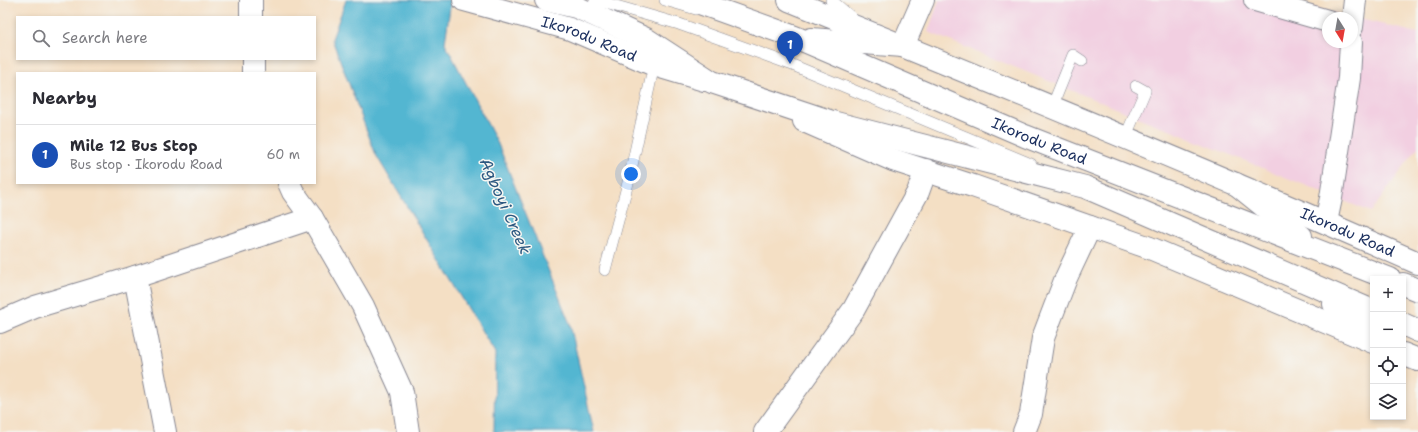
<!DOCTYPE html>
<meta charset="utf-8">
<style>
body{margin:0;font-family:"Shantell Sans",sans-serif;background:#f7f7f7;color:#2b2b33}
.controls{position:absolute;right:12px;bottom:12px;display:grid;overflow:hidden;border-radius:0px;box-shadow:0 2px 6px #0003}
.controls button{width:36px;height:36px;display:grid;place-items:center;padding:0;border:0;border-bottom:1px solid #e1e1e2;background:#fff;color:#2b2b33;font:20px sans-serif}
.compass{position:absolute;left:1322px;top:12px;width:36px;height:36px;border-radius:50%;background:#fff;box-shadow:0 2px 6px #0003;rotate:169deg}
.you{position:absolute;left:631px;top:174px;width:14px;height:14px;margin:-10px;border:3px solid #fff;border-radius:50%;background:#1a73e8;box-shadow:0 0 0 6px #1a73e833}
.badge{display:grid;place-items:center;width:26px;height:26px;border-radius:50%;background:#1a73e8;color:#fff;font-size:13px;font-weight:700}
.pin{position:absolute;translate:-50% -33px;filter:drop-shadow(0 1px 2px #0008)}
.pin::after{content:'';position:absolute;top:21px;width:14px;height:12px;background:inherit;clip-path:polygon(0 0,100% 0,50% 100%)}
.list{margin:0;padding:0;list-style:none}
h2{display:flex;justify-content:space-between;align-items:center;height:52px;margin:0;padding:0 16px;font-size:17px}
h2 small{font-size:13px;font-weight:400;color:#7c7c81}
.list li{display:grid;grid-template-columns:26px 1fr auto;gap:12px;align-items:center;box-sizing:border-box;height:60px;padding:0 16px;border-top:1px solid #e1e1e2}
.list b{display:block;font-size:15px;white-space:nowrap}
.list p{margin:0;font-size:13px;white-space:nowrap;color:#7c7c81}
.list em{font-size:13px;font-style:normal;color:#7c7c81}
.icon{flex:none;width:22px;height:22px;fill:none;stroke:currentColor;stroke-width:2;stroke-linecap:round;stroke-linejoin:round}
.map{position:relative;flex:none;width:1418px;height:432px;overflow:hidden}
.search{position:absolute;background:#fff;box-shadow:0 2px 6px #0003;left:16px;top:16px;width:300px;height:44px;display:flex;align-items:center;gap:10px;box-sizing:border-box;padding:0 14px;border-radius:0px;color:#7c7c81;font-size:15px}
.panel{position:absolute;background:#fff;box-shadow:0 2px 6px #0003;left:16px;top:72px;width:300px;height:112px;border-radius:0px}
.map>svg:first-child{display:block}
</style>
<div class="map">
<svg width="1418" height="432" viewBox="0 0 1418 432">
<rect width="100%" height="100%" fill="#f6f6f2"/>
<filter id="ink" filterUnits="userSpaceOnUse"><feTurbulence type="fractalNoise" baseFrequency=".025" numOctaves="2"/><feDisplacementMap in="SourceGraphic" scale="8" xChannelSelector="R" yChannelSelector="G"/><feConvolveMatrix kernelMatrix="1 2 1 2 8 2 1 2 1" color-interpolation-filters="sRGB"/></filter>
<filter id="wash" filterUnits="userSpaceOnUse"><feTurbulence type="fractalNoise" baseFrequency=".012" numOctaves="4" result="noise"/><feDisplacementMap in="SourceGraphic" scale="16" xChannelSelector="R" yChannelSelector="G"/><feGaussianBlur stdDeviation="0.9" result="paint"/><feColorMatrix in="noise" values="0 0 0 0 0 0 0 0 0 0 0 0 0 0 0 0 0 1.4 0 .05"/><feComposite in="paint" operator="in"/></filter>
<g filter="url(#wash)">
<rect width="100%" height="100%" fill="#f4dfc4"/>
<path fill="#f2cfe1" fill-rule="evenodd" d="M939,0H1281L1418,33V147L1371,212L928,32ZM1328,18H1352V42H1328Z"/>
<path fill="#52b6d1" stroke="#367298" d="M346,0H451L445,43L498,144L570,324L594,432H494L495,353L376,155L332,39Z"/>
</g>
<g filter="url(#ink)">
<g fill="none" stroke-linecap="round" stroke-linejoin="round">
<g stroke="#888791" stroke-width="12">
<g id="lane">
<path d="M595,0L679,24L790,64L1031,164"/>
<path d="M665,0L696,9"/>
<path d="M831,0L852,18"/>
<path d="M1052,107L1073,55L1082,61"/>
<path d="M1125,138L1145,91L1136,86"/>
<path d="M605,270L629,179L654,65"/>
</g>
</g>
<g stroke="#888791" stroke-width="24">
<g id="street">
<path d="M251,0V17"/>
<path d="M1255,0L1328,21"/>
<path d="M1352,27L1355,0"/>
<path d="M903,46L923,0"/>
<path d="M253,59V73"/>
<path d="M289,183L293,192L312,218L363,306L402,392L408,432"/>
<path d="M1326,222L1331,198L1349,78L1351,42"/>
<path d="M135,277L165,432"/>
<path d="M0,322L35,307L135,277L312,218"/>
<path d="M765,432L854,309L918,192L926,170"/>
<path d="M1024,432L1031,414L1043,338L1066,278L1090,227"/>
</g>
</g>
<g stroke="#888791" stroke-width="24">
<g id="secondary">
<path id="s1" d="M464,0L570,29L654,65L704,80"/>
<path id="s2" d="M789,0C1000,85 1210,171 1418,263"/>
<path d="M804,121L893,160L973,186L1150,248L1373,342"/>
<path d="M1403,354L1418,360"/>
</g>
</g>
<g stroke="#888791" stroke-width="24">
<g id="highway">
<path d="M546,0L576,7L646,39L712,82L832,122L1085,187L1373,311"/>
<path id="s3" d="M691,0L795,37L1025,136L1390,279"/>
<path d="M811,39L903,46"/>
<path d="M1236,184L1301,236"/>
<path d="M1403,284L1418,290"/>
<path d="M1334,304L1373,332"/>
<path d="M1403,324L1418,331"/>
</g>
</g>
<use href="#lane" stroke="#fff" stroke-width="11"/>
<use href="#street" stroke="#fff" stroke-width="22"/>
<use href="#secondary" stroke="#fff" stroke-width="22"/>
<use href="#highway" stroke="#fff" stroke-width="22"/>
</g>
</g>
<g text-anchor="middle" stroke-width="3" stroke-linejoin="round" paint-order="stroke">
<g font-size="15" fill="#1b2f5e" stroke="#f6f6f2">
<text dy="5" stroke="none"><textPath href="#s1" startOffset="131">Ikorodu Road</textPath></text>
<text dy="5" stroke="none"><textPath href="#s3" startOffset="376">Ikorodu Road</textPath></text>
<text dy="5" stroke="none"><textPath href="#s2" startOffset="605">Ikorodu Road</textPath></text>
</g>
<g font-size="16" font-style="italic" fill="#2c5880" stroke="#f6f6f2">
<text transform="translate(506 206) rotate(66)" y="6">Agboyi Creek</text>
</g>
</g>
</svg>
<div class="controls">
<button>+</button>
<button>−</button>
<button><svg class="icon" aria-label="locate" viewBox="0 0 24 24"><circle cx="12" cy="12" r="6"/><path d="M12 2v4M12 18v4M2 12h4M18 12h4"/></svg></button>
<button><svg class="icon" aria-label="layers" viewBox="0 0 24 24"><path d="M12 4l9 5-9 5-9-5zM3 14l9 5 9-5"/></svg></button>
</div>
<svg class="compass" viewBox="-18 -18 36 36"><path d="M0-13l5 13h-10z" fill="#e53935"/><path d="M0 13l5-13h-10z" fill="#7c7c81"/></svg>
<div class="you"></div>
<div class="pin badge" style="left:790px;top:64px;background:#1a4fb4">1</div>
<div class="search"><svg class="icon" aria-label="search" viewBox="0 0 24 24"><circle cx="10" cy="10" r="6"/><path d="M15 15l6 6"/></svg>Search here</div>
<section class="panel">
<h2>Nearby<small></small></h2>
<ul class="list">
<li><span class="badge" style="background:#1a4fb4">1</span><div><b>Mile 12 Bus Stop</b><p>Bus stop · Ikorodu Road</p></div><em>60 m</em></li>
</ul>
</section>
</div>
